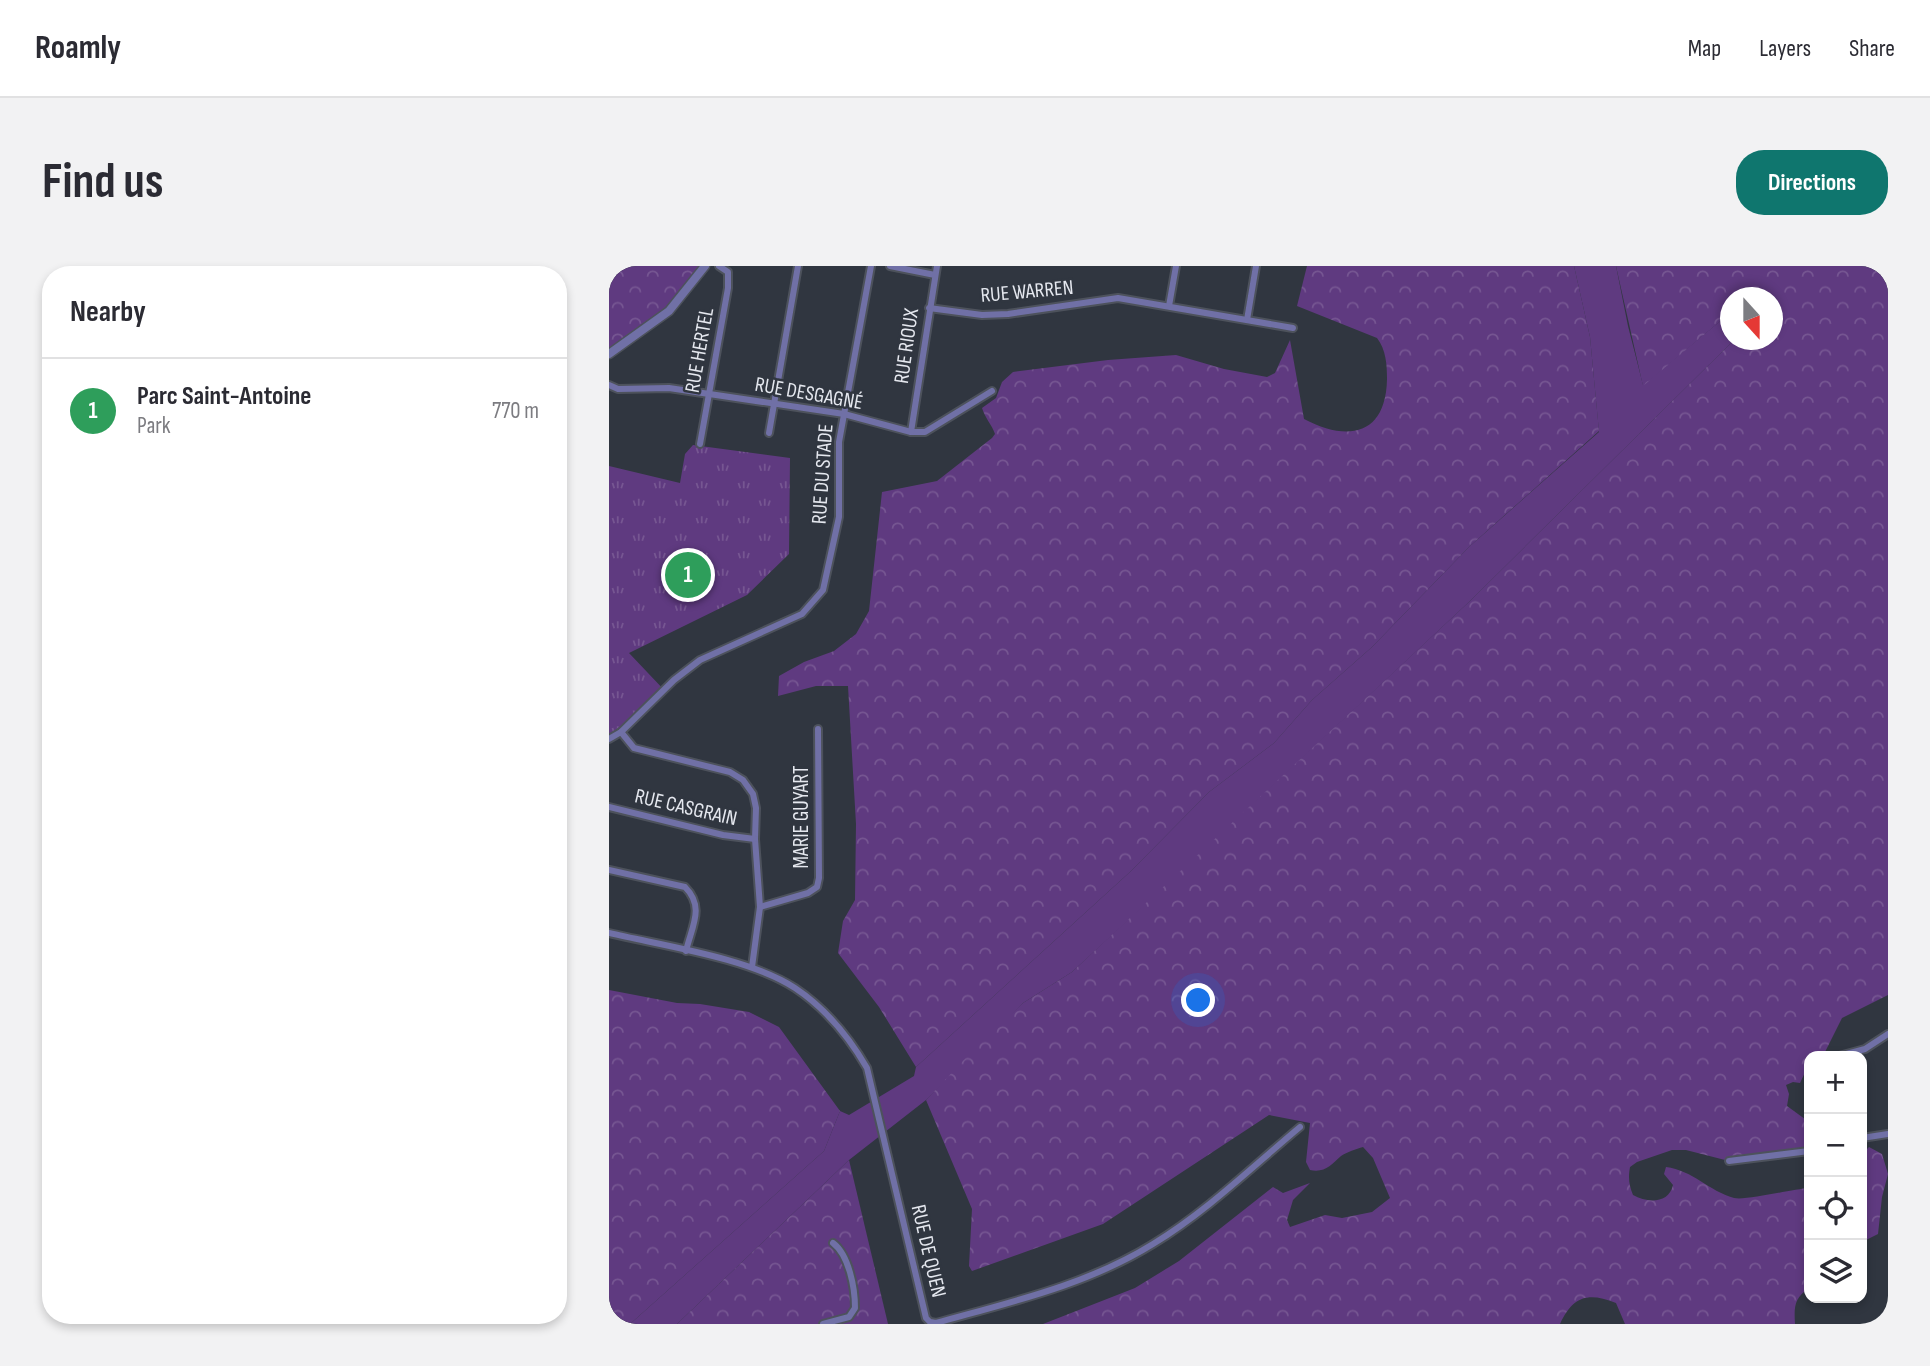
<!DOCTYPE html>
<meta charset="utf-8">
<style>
body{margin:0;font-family:"Sofia Sans Condensed",sans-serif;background:#f2f2f3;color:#2b2b33}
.controls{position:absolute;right:21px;bottom:21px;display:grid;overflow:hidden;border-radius:14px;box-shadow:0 4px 10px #0003}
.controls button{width:63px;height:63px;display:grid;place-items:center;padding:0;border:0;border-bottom:2px solid #e1e1e2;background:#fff;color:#2b2b33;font:35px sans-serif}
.compass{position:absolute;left:1111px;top:21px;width:63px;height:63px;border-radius:50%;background:#fff;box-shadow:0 4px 10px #0003;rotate:159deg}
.you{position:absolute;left:590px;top:735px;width:24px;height:24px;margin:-18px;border:5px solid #fff;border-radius:50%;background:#1a73e8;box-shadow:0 0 0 10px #1a73e833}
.badge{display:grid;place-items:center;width:46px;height:46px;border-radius:50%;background:#0f766e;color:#fff;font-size:23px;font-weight:700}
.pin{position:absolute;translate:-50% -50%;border:4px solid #fff;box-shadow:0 2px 7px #0006}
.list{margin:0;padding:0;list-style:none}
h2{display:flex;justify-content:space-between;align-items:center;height:91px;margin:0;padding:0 28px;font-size:30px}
h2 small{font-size:23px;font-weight:400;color:#7c7c81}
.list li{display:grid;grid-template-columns:46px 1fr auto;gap:21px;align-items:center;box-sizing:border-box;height:105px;padding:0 28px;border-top:2px solid #e1e1e2}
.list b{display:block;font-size:26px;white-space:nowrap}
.list p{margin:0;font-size:23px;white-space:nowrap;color:#7c7c81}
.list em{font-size:23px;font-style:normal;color:#7c7c81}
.icon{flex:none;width:38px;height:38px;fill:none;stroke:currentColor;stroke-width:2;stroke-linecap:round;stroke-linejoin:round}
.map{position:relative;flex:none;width:1279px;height:1058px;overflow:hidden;border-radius:28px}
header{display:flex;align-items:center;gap:42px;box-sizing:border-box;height:98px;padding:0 35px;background:#fff;border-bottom:2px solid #e1e1e2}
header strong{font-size:33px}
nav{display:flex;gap:38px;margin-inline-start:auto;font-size:24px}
.intro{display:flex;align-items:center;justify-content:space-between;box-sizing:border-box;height:168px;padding:0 42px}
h1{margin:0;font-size:49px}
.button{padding:18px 32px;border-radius:28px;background:#0f766e;color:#fff;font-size:24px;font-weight:700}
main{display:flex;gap:42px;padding:0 42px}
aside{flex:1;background:#fff;border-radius:28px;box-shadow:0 4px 10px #0003}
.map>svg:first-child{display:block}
</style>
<header>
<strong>Roamly</strong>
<nav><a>Map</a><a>Layers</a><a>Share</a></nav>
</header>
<div class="intro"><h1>Find us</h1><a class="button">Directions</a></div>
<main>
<aside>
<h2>Nearby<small></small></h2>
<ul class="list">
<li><span class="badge" style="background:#2e9e5b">1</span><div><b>Parc Saint-Antoine</b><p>Park</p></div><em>770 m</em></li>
</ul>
</aside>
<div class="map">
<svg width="1279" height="1058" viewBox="0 0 1279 1058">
<defs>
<pattern id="forest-crowns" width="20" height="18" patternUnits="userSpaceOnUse" patternTransform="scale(1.75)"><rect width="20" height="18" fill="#5f3a80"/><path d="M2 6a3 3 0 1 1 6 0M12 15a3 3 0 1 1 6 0" fill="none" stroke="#765692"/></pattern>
<pattern id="park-tufts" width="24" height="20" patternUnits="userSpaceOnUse" patternTransform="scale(1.75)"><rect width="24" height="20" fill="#5f3a80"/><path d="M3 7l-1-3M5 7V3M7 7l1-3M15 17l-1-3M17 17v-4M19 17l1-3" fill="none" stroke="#765692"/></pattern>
</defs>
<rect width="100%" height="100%" fill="#303640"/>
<path fill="#5f3a80" d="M965,0H1007L1019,60L1034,119L1121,47L1122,74H1125L861,335L560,617L463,706L414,737L317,834L240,894L68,1058H21L215,885L231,845L240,849L305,810L307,801L522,605L600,526L665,477L703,434L763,381L860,281L990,166L981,71Z"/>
<g fill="url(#forest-crowns)">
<path d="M0,0H94L60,44L0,90Z"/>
<path d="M698,0H965L981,71L990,165L860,281L763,381L703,434L665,477L600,526L522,605L307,801L270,741L229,687L234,655L246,634L247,558L239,420H207L169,430L170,410L195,396L225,385L247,368L260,345L273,226L328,215L383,172L386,168C383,159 376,152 373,142L387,132L393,116L404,106L499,94L567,89L615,103L658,111L666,107L681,74L695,153C738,176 777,170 778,113C778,98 777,84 768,72L688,40Z"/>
<path d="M1007,0H1279V729L1233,752L1215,788L1200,790V798L1191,817L1184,816L1177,819L1180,828L1178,840L1200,856V884L1120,895L1077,884H1063L1028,896L1021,901C1019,912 1020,919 1024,929C1038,937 1060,938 1064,919L1055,908L1057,901C1083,904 1100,925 1125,932C1136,935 1184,923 1200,922V1022C1185,1032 1185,1041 1186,1058H1016L1007,1037C979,1026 964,1030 951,1058H434L526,1022L570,995L664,921L674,927L701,917L684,934L678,954L681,961L716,949L733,952L763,946L781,932L764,892L754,881C747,883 738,886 732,890C722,899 716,907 701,904L697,896L701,857L660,849L494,958L363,1005L360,1000L363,943L317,834L369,779L414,737L463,706L861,335L1125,74H1164V32H1122L1121,47L1034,120Z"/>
<path d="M0,724L68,737L91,738L140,746L170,761L231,845L215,885L21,1058H0Z"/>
<path d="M1260,881L1273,888L1279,908L1273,931L1269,968L1253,976L1255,886Z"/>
<path d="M240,894L279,1058H68Z"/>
</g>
<path fill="url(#park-tufts)" d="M84,179L181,192L180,288L138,329L20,387L57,426L14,466L0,474V200L71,217L76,188Z"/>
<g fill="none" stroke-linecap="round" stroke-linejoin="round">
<g stroke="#4d525c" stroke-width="10">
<g id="minor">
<path d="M281,0L326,9"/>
<path d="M560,40L567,0"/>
<path d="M320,42L373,49L399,48L509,32L684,62"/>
<path d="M638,54L647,0"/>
<path d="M0,119L9,123L60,122L235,148L302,166H316L383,125"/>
<path d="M302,166L328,0"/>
<path d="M160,167L189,0"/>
<path d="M91,178L119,22V6L110,0"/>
<path d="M12,466L25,482L121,506L134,514L144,528L147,542L146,573L151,641L143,701"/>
<path d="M0,473L12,466L65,414L91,394L193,348L214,324L230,251V176L262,0"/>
<path d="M0,541L114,569L146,573"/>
<path d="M0,604L76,621C96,641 83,660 77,685"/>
<path d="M151,641L199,627L208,621L210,612L209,463"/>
<path d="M0,667C55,680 140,692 186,722C216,742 240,771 258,802L317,1052L321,1056L327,1057C402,1036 478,1019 544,978C597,946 643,901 691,861"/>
<path d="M1230,790L1256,783L1279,768"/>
<path d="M1253,872L1279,868"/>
<path d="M1120,895L1200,885"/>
<path d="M214,1058L240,1051L246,1042C246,1022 240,989 224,977"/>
</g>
</g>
<g stroke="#4d525c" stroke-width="11">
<path id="tertiary" d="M0,88L60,45L96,0"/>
</g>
<use href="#minor" stroke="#7070a6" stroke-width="6"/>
<use href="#tertiary" stroke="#7070a6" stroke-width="8"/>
</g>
<g text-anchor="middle" stroke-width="5" stroke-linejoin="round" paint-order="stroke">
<g font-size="21" fill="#e5e8ef" stroke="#303640">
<text transform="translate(418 25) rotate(-5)" y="7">RUE WARREN</text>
<text transform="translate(297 80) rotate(-82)" y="7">RUE RIOUX</text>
<text transform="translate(90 84) rotate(-80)" y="7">RUE HERTEL</text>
<text transform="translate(200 127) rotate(10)" y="7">RUE DESGAGNÉ</text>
<text transform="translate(213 208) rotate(-86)" y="7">RUE DU STADE</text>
<text transform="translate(77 541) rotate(13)" y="7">RUE CASGRAIN</text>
<text transform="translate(192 551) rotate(-90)" y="7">MARIE GUYART</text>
<text transform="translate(320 985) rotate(77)" y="7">RUE DE QUEN</text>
</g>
</g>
</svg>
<div class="controls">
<button>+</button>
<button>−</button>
<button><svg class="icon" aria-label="locate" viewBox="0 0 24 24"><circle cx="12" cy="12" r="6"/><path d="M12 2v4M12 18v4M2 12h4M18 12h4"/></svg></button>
<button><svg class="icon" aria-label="layers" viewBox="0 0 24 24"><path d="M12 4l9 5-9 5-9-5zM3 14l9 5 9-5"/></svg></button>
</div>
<svg class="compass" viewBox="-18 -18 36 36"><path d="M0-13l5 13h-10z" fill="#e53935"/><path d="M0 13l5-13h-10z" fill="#7c7c81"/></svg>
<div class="you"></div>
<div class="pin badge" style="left:79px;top:309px;background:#2e9e5b">1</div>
</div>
</main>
